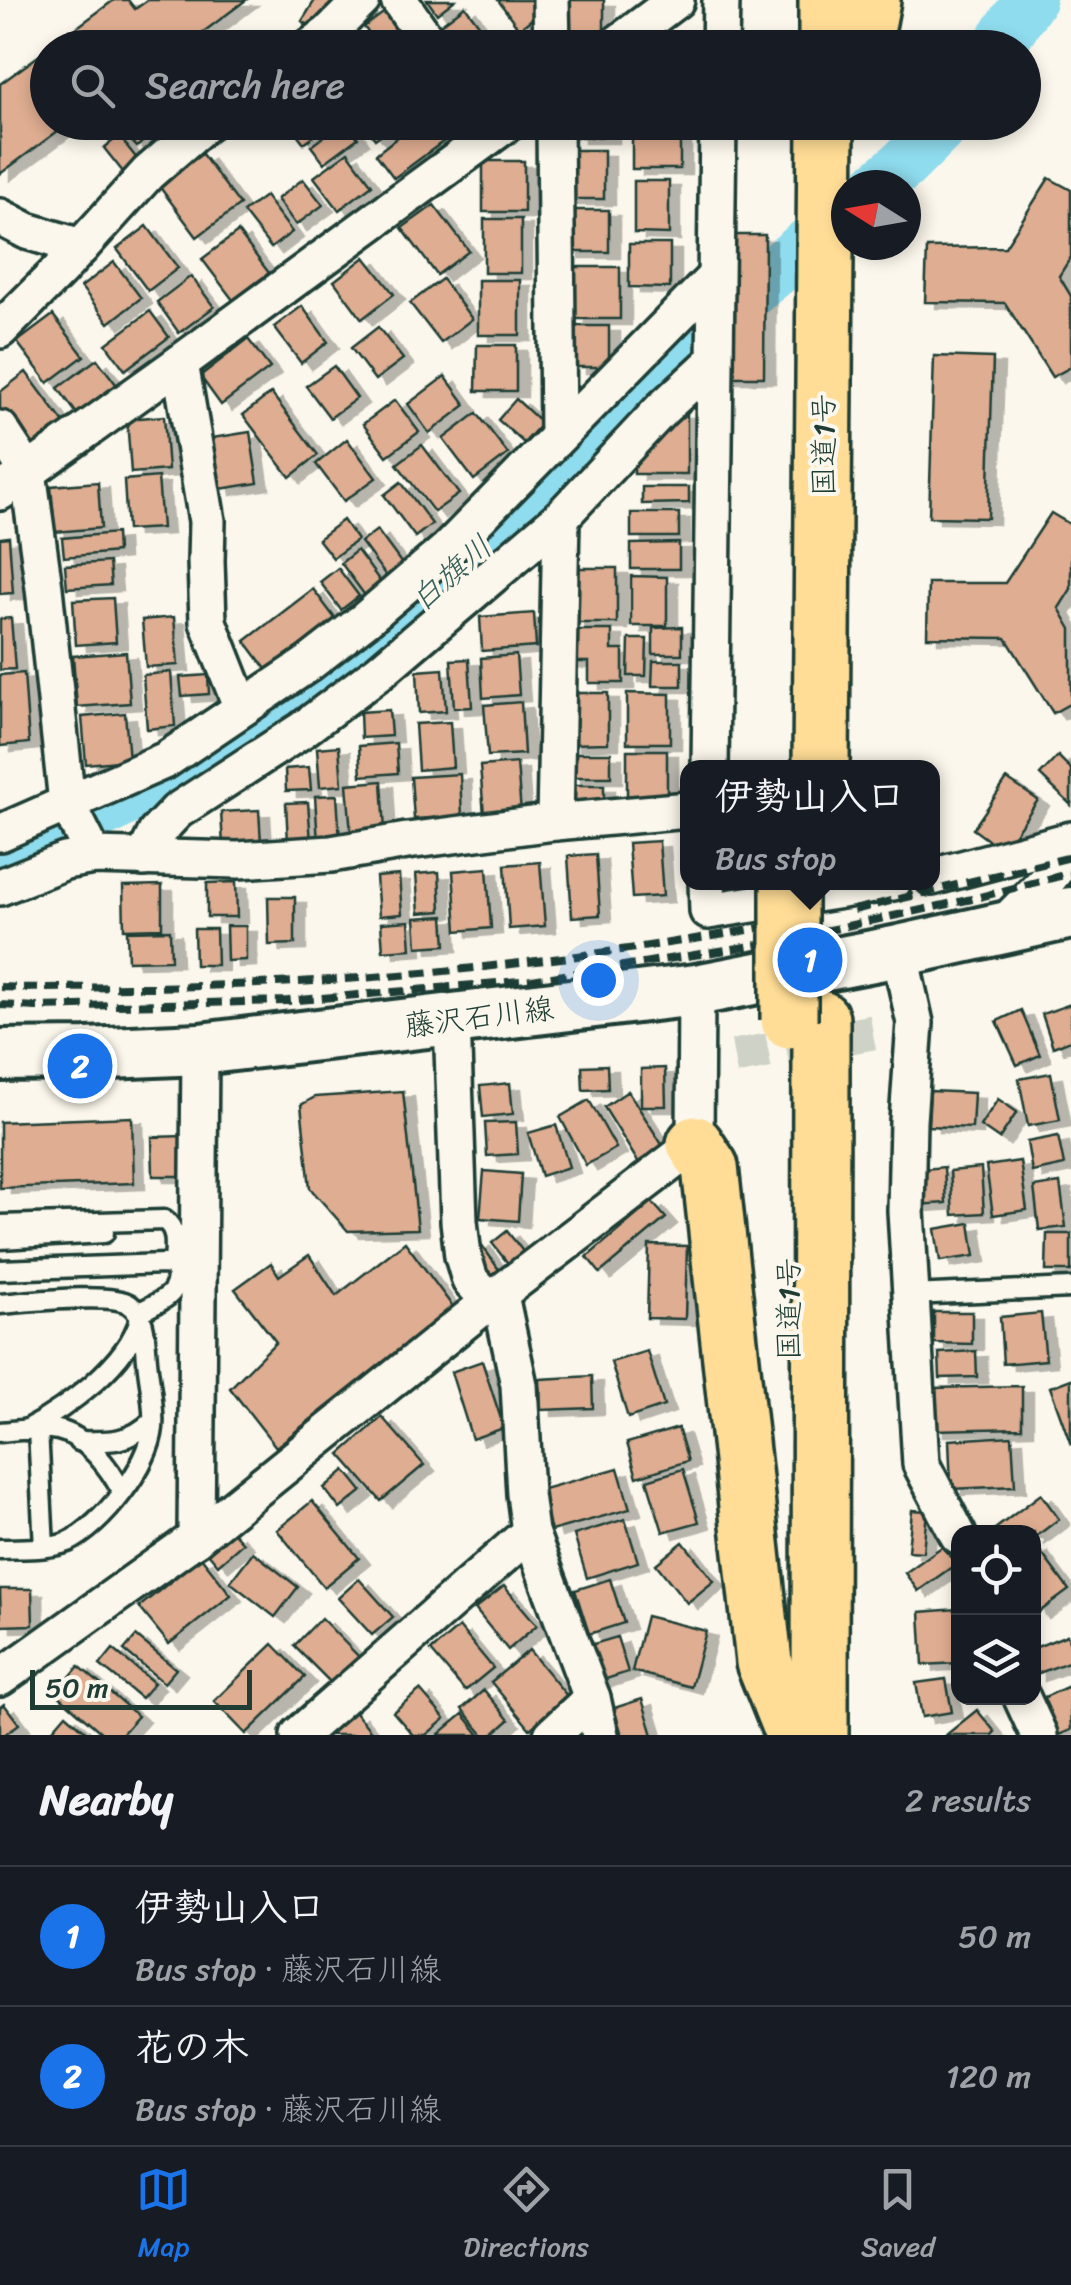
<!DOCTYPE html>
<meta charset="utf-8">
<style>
body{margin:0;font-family:Sriracha,"Klee One",sans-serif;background:#20242c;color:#f1f3f6}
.controls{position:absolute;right:30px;bottom:30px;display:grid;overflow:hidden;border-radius:20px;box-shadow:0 5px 15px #0003}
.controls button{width:90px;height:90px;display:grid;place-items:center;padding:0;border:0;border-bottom:2px solid #363941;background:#171b24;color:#f1f3f6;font:50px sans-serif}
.compass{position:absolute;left:831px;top:170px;width:90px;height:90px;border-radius:50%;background:#171b24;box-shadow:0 5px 15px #0003;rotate:281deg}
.scale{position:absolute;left:30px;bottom:25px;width:222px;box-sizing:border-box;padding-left:10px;border:5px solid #1f3d34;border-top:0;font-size:28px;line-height:35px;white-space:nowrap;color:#1f3d34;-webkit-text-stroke:8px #fbf7ec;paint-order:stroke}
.you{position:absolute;left:598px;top:980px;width:35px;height:35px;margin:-25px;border:8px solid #fff;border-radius:50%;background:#1a73e8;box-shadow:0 0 0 15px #1a73e833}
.badge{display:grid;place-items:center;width:65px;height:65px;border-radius:50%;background:#1a73e8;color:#fff;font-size:32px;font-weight:700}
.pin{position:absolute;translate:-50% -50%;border:5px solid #fff;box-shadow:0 2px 10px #0006}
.popup{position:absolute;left:680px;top:760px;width:260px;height:130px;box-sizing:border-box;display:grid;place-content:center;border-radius:20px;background:#171b24;filter:drop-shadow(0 2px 8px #0005);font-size:32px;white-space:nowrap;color:#9ea1a6}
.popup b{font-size:38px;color:#f1f3f6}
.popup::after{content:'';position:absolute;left:50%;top:100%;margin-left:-20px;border:20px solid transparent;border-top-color:#171b24}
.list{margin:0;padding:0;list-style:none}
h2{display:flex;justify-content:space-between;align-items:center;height:130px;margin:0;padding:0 40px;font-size:42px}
h2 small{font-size:32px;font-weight:400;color:#9ea1a6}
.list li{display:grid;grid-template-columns:65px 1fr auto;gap:30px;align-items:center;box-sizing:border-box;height:140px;padding:0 40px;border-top:2px solid #363941}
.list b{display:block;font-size:38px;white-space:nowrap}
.list p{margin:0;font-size:32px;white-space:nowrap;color:#9ea1a6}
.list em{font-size:32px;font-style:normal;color:#9ea1a6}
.icon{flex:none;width:55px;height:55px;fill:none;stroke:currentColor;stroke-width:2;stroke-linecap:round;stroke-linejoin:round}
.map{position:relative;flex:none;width:1071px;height:1735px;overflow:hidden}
.search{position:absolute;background:#171b24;box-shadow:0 5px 15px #0003;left:30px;right:30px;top:30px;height:110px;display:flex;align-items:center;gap:25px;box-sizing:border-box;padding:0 35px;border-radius:55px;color:#9ea1a6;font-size:38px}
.sheet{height:410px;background:#171b24}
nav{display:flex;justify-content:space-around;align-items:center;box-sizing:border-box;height:140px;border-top:2px solid #363941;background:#171b24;font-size:28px;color:#9ea1a6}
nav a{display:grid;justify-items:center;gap:5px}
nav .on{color:#1a73e8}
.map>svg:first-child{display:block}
</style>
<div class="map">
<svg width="1071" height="1735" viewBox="0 0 1071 1735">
<defs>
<filter id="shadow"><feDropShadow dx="11" dy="6" stdDeviation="0" flood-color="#0004"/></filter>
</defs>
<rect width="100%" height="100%" fill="#fbf7ec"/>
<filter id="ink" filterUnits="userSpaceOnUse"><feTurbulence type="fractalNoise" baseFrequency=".01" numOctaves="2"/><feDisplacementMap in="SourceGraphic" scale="20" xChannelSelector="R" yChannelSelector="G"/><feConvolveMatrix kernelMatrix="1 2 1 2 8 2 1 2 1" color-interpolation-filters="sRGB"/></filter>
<g filter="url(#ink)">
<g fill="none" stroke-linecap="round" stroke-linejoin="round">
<g stroke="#8fdcee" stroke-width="52">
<path d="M997,48L1030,0"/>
<path d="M879,185L904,164L946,122"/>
<path d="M0,857L113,807L227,745L307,697L414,609L550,487L687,345L846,212"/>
</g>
</g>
<g fill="#dfad91" stroke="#1f3d34" stroke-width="2.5" filter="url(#shadow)">
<path d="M114,0H128L135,9L148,0H246L182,48H49Z"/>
<path d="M315,0H333L341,5L324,34L302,21Z"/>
<path d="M427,0H455L437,14Z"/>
<path d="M498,0H540L546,8L519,29Z"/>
<path d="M564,0H604V43L564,42Z"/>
<path d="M465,6L494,45L491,48H457L440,25Z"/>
<path d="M386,11L408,40L399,48H380L364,27Z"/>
<path d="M48,49V122H70L0,174V84Z"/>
<path d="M124,122H156L159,126L137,147L119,128Z"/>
<path d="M288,122H323L326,127L304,143Z"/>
<path d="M343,122H347L358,138L324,163L311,146Z"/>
<path d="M362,122H398L375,139Z"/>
<path d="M417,122H430L444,141L394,178L376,154Z"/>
<rect x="574" y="122" width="34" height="15"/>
<rect x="632" y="122" width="48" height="47"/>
<path d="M119,136L138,160L123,172L104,148Z"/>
<rect x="567" y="150" width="37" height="49"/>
<path d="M348,152L372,185L339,210L314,177Z"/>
<path d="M202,154L240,205L197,237L159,186Z"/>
<rect x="483" y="161" width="41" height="51"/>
<path d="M1049,178L1071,190V257L1059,276L1071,296V367L1052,377L1005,303L925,302L927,248L1005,247Z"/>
<path d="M303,179L323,205L296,225L277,199Z"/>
<path d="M634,181H669V234L634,233Z"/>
<path d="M265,196L292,232L271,248L243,212Z"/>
<path d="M434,205L469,251L437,275L402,228Z"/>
<rect x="569" y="210" width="40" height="42"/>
<rect x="484" y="219" width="37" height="54"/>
<path d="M147,226L178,268L148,291L117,249Z"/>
<path d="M238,232L269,273L233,300L202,259Z"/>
<path d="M723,235H765L764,377H722Z"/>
<path d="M629,244H670V288L629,287Z"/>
<path d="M365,257L394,294L362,319L334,281Z"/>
<path d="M114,262L141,298L109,323L81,287Z"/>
<rect x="574" y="267" width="46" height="52"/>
<path d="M191,276L214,307L179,333L157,302Z"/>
<path d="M442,279L472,319L441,343L410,303Z"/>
<rect x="478" y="280" width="42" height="55"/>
<path d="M302,306L328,342L301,363L274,327Z"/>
<path d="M150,311L169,337L125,370L106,344Z"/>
<path d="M53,315L84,356L48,383L17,342Z"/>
<rect x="575" y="326" width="34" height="41"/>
<path d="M378,327L403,359L375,380L351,348Z"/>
<path d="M248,339L270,368L221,405L200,376Z"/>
<path d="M477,345H516V391H476Z"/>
<path d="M934,356L993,358L988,518L929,517Z"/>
<path d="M97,359L119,388L80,418L58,388Z"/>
<path d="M334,366L357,398L330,418L306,386Z"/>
<path d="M26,372L64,423L30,449L0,409V392Z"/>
<path d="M445,376L466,405L429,433L408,404Z"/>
<path d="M271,393L318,455L290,477L243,415Z"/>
<path d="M516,399L542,423L524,443L498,420Z"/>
<path d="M395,400L419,432L387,456L363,424Z"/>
<path d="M672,412H687V474H634V454Z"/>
<path d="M477,413L508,454L474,480L443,439Z"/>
<path d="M164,416L168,470L131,473L127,419Z"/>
<path d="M250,432L258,483L220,489L212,438Z"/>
<path d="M347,439L376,478L344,501L316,464Z"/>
<path d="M422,445L459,494L434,512L397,464Z"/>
<path d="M158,477L162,528L127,530L124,480Z"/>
<path d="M98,482L101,528L55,532L51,486Z"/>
<path d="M401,482L432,524L415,537L384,495Z"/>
<path d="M642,487H689V503L642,504Z"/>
<rect x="631" y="513" width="48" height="24"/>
<path d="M1051,513L1071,525V589L1059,608L1071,629V703L1053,713L1006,638L927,637L928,583H1005Z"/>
<path d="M343,520L357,540L333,558L318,539Z"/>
<path d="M377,530L402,564L386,576L361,542Z"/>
<path d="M116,533L117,552L64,557L62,538Z"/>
<path d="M9,537L13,593L0,594V538Z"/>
<path d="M679,543V569H631V544Z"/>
<path d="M357,550L388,592L372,605L341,563Z"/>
<path d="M109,562L111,585L67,588L65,565Z"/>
<path d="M338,568L359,596L341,610L320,582Z"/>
<rect x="574" y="568" width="43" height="55"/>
<path d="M631,576L667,577V626H631Z"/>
<path d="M313,589L340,625L272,677L245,641Z"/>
<path d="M113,598L116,642L76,645L73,600Z"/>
<path d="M534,613L536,647L482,651L480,617Z"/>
<path d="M174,617L178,665L146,667L142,620Z"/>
<path d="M11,618L15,669L0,670V619Z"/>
<path d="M682,627V654H653V628Z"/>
<path d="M569,630H612V650H623V683H589V662H569Z"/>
<path d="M629,639H647L646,676H628Z"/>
<path d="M126,652L130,703L77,707L73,656Z"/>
<path d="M516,655L519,695L483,698L481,658Z"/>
<path d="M469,659L472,707L454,708L451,660Z"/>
<path d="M653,661H682V686H652Z"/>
<path d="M443,669L446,711L419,713L417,671Z"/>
<path d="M171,672L175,726L147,729L143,675Z"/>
<path d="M24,673L29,743L0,746V675Z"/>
<path d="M208,675L209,694L182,696L180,677Z"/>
<path d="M570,693H608V743L569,744Z"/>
<path d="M627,693L670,694V743H627Z"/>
<path d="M521,702L524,754L488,756L484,705Z"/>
<path d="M389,710L391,736L361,738L360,712Z"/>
<path d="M125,713L129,760L86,764L82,717Z"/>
<path d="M450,722L453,767L418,770L415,724Z"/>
<path d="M396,743L398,773L361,776L359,746Z"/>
<path d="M339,746L342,785L320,787L317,748Z"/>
<rect x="627" y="750" width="40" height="51"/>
<path d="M569,753H611V777H570Z"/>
<path d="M1058,756L1071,769V805L1040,775Z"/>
<path d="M517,763L521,813L484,815L480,766Z"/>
<path d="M309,767L311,790L286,791L285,769Z"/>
<path d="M460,774L462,816L414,819L411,777Z"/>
<path d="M1007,779L1038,800L1003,851L973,829Z"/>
<path d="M382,781L385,831L351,834L347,784Z"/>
<rect x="568" y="785" width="36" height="25"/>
<path d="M337,795L340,841L318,843L315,796Z"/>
<path d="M308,802L311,842L288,843L286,803Z"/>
<path d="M259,810L261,843L223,846L221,812Z"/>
<path d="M659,841L663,896L632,898L628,843Z"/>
<path d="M596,854L600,915L572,917L568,856Z"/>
<path d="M540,862L545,926L509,929L505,865Z"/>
<path d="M487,868L491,928L457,931L453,871Z"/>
<path d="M439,872L441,911L419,913L416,874Z"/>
<path d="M399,875L402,914L379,916L376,877Z"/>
<path d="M236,882L237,917H207V883Z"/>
<path d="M162,885V928L124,929L123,886Z"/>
<path d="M268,897H295V944L269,945Z"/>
<path d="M444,916L446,945L417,947L415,918Z"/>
<path d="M409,921L411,949L383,951L381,923Z"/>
<path d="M226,926H246V960L227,961Z"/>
<path d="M194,929H216L217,965H195Z"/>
<path d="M170,930L171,960L128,961L127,931Z"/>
<path d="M1071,1004V1040L1053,1047L1042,1014Z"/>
<path d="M1021,1010L1040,1055L1017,1065L997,1021Z"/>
<path d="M607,1065L608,1089L583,1090L582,1066Z"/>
<path d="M665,1068L666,1106H641V1069Z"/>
<path d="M1051,1073L1060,1120L1028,1126L1019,1079Z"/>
<path d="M510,1083L513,1114L483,1117L480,1086Z"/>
<path d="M403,1091L418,1229L348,1231L310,1188L301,1105L315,1097Z"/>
<path d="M628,1091L663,1146L638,1162L604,1107Z"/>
<path d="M930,1091L974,1093L972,1128L928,1126Z"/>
<path d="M998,1099L1017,1112L999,1139L980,1126Z"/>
<path d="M589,1100L616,1148L586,1165L560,1117Z"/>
<path d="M132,1117L134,1183L0,1188V1122Z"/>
<path d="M516,1122L518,1154L487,1156L485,1123Z"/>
<path d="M556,1125L569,1167L541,1176L528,1133Z"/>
<path d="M184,1136L185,1176H153L152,1137Z"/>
<path d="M1058,1136L1064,1165L1032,1172L1027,1142Z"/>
<path d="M1020,1161L1027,1210L993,1215L986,1166Z"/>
<path d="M944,1167L946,1203L916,1205L913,1170Z"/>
<path d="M981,1168L984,1213L953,1215L950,1171Z"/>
<path d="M484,1171L521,1174L518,1221L480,1218Z"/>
<path d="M1060,1183L1066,1227L1039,1230L1034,1187Z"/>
<path d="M652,1202L666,1218L600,1273L587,1257Z"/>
<path d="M970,1223L975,1256L940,1261L935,1229Z"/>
<path d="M507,1231L525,1254L510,1266L492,1243Z"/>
<path d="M1047,1234H1071V1271H1046Z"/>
<path d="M479,1241L502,1274L490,1283L467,1249Z"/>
<path d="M405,1242L453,1307L276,1447L230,1388L276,1342L235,1289L271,1263L279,1276L309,1255L336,1296Z"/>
<path d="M649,1245L687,1246L685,1319L647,1318Z"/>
<path d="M934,1312H972V1344L934,1343Z"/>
<path d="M1041,1313L1046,1360L1003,1364L1000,1317Z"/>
<path d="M647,1351L664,1406L628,1418L611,1362Z"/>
<path d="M976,1351L977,1377L940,1378L939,1353Z"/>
<path d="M482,1361L504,1428L472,1439L451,1372Z"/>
<path d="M592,1376L593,1408L541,1410L540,1379Z"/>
<path d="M1071,1379V1445L1050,1387Z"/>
<path d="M1022,1386V1428L933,1430L932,1388Z"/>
<path d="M382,1417L424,1465L381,1501L340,1454Z"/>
<path d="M678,1428L688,1461L637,1477L627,1443Z"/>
<path d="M1012,1436L1015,1486L951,1489L949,1440Z"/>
<path d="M618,1468L630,1509L551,1531L540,1490Z"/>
<path d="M683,1469L699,1522L663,1532L647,1480Z"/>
<path d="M345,1470L362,1491L340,1509L324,1488Z"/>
<path d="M1041,1494L1059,1519L1034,1538V1532H991Z"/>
<path d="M312,1501L359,1558L324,1587L277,1530Z"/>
<path d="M912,1510L927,1511L923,1552L908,1551Z"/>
<path d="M625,1519L638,1562L587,1578L574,1535Z"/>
<path d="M233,1532L243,1543L218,1565L208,1553Z"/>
<path d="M683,1542L714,1581L687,1603L656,1564Z"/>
<path d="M943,1546L956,1564L918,1591L905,1573Z"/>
<path d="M1037,1547L1069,1590L1038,1613L1034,1607V1549Z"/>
<path d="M253,1552L298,1587L275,1617L230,1582Z"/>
<path d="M201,1557L231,1595L169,1644L139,1607Z"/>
<path d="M359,1579L393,1617L372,1635L338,1598Z"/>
<path d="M610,1579L624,1623L589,1634L575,1590Z"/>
<path d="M504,1586L537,1625L508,1650L475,1609Z"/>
<path d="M0,1589H32L33,1625L1,1626Z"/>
<path d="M957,1609L958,1663L923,1665L920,1612Z"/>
<path d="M646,1616L706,1631L691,1687L632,1671Z"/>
<path d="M321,1618L359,1657L332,1684L294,1646Z"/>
<path d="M459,1627L493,1668L465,1691L431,1651Z"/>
<path d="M1067,1635L1071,1646V1661L1034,1675V1648Z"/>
<path d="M136,1636L176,1669L164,1683L124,1650Z"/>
<path d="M617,1637L628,1672L600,1681L590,1645Z"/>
<path d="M273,1644L305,1677L246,1734L214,1701Z"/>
<path d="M113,1649L154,1683L141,1698L100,1665Z"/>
<path d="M529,1650L568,1697L530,1729L491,1682Z"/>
<path d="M79,1666L138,1716L121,1735H104L56,1693Z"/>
<path d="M946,1679L952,1712L922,1717L916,1683Z"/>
<path d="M1069,1686L1071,1730L1059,1735H1051L1036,1701Z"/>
<path d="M420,1690L445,1719L426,1735H413L393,1712Z"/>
<path d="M484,1690L509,1720L492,1735H484L462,1709Z"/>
<path d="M642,1699L653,1735H622L614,1708Z"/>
<path d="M4,1704L19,1724L4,1735H0V1707Z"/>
<path d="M977,1710L995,1732L992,1735H946Z"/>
<path d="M355,1712L374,1735H328Z"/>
<path d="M66,1714L90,1735H48Z"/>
<path d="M463,1714L480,1735H439V1734Z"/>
</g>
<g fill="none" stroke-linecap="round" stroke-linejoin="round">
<path stroke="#cfd2c7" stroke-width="35" stroke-dasharray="35 18" stroke-linecap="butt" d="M734,1057L873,1032"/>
<g stroke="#1f3d34" stroke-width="25">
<g id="lane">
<path d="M0,1225L164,1220C178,1229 175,1247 174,1262L173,1264"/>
<path d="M0,1239L104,1233"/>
<path d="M0,1270L164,1264L176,1267C181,1297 161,1300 138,1313"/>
<path d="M911,1295L1071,1288"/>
<path d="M0,1304C26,1302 110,1292 129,1304C147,1316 145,1341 147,1360C149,1382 155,1406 153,1428C149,1466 102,1526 68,1542C48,1550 21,1548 0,1549"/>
<path d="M26,1430C66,1408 128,1364 140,1318"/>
<path d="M38,1430L44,1547"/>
<path d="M0,1432C18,1431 40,1426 58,1430C86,1436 110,1468 122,1492"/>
<path d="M78,1441C109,1442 130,1443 153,1420"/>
</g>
</g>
<g stroke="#1f3d34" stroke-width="42">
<g id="street">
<path d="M399,0L432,48"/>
<path d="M551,0L552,48"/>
<path d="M309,48L328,34L362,0"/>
<path d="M612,48L676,0"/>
<path d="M720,48L721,0"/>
<path d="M555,122L558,436"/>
<path d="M0,217L27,231L81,247"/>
<path d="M0,330L59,271L148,173L207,122"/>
<path d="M180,363L207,521L206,561L208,622L242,708"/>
<path d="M0,429L28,472L44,588L67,803L94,856"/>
<path d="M0,492L180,363L509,122"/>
<path d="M710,768L718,122"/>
<path d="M555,822L561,517"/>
<path d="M0,833L166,760L308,664L366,619L448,549L715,277"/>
<path d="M144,858L156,833L177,811L302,730L379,672L561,517L662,409L714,361"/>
<path d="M932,877L1071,840"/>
<path d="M707,882L708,911L893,882"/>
<path d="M0,887L65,861L94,856L238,860L331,854L407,841L555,822L688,810"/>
<path d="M998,930L1049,878L1071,850"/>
<path d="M899,951L915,1023L908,1121L906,1211L921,1464L958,1535"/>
<path d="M452,1020L459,1221L463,1256L470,1280L490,1301"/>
<path d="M500,1295L519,1385L525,1494L530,1532L592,1698L600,1735"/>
<path d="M196,1538L200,1049"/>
<path d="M0,1678L196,1538L490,1301L695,1144L696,990"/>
<path d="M1022,1698L1039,1735"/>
<path d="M299,1735L530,1532"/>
<path d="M552,1735L592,1698"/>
</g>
</g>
<g stroke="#1f3d34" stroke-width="58">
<path id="secondary" d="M0,1055L86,1054L200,1049L696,990L899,951L1071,913"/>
</g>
<g stroke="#1f3d34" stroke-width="62">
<g id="highway">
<path d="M827,48V0"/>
<path d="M863,48L872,0"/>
<path d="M821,768L826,122"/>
<path d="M695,1144L710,1167L764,1662L788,1722"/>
<path d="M820,1735L821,1019"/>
</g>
</g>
<use href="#lane" stroke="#fbf7ec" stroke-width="18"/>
<use href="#street" stroke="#fbf7ec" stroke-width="35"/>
<use href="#secondary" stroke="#fbf7ec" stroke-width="50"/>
<use href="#highway" stroke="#ffdd96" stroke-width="55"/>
<g stroke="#1f3d34" stroke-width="8" stroke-dasharray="15 8" stroke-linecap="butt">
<path d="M854,910L1071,857"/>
<path d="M0,987C50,989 101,987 151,987C377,984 599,959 820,917"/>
<path d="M0,1005L36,1007L288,1001L532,980L759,945L972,899L1071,873"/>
</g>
<g stroke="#1f3d34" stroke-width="62" stroke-linecap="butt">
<path id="highway-bridge" d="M789,882V1020"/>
</g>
<use href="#highway-bridge" stroke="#ffdd96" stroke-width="55"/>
</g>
</g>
<g text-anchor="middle" stroke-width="8" stroke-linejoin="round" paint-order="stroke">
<g font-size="30" fill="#1f3d34" stroke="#fbf7ec">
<text transform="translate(824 445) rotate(-90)" y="10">国道1号</text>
<text transform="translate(479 1017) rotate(-7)" y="10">藤沢石川線</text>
<text transform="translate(789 1309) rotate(-90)" y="10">国道1号</text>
</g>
<g font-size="32" font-style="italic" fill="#355d59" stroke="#fbf7ec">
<text transform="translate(451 573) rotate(-41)" y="11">白旗川</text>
</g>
</g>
</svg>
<div class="controls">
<button><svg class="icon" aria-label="locate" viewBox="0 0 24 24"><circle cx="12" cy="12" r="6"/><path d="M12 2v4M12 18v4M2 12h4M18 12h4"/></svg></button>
<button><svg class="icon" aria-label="layers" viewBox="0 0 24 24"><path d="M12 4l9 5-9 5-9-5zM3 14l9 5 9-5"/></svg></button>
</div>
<svg class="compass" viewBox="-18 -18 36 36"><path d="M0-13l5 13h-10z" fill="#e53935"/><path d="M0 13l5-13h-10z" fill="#9ea1a6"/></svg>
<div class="scale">50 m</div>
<div class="you"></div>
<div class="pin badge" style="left:810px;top:960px">1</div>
<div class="popup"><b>伊勢山入口</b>Bus stop</div>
<div class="pin badge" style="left:80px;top:1066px">2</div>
<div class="search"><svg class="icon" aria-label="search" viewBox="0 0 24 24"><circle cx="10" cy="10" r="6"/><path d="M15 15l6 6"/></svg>Search here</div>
</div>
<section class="sheet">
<h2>Nearby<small>2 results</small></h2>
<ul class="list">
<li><span class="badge">1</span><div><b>伊勢山入口</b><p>Bus stop · 藤沢石川線</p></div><em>50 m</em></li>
<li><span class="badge">2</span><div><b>花の木</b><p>Bus stop · 藤沢石川線</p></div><em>120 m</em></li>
</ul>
</section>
<nav>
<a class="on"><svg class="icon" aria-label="map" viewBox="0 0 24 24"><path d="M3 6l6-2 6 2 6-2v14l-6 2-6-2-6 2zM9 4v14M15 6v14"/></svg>Map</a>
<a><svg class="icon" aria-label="directions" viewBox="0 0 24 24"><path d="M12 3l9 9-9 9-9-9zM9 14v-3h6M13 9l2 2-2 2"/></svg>Directions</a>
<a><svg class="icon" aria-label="saved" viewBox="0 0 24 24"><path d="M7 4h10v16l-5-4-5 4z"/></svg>Saved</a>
</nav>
